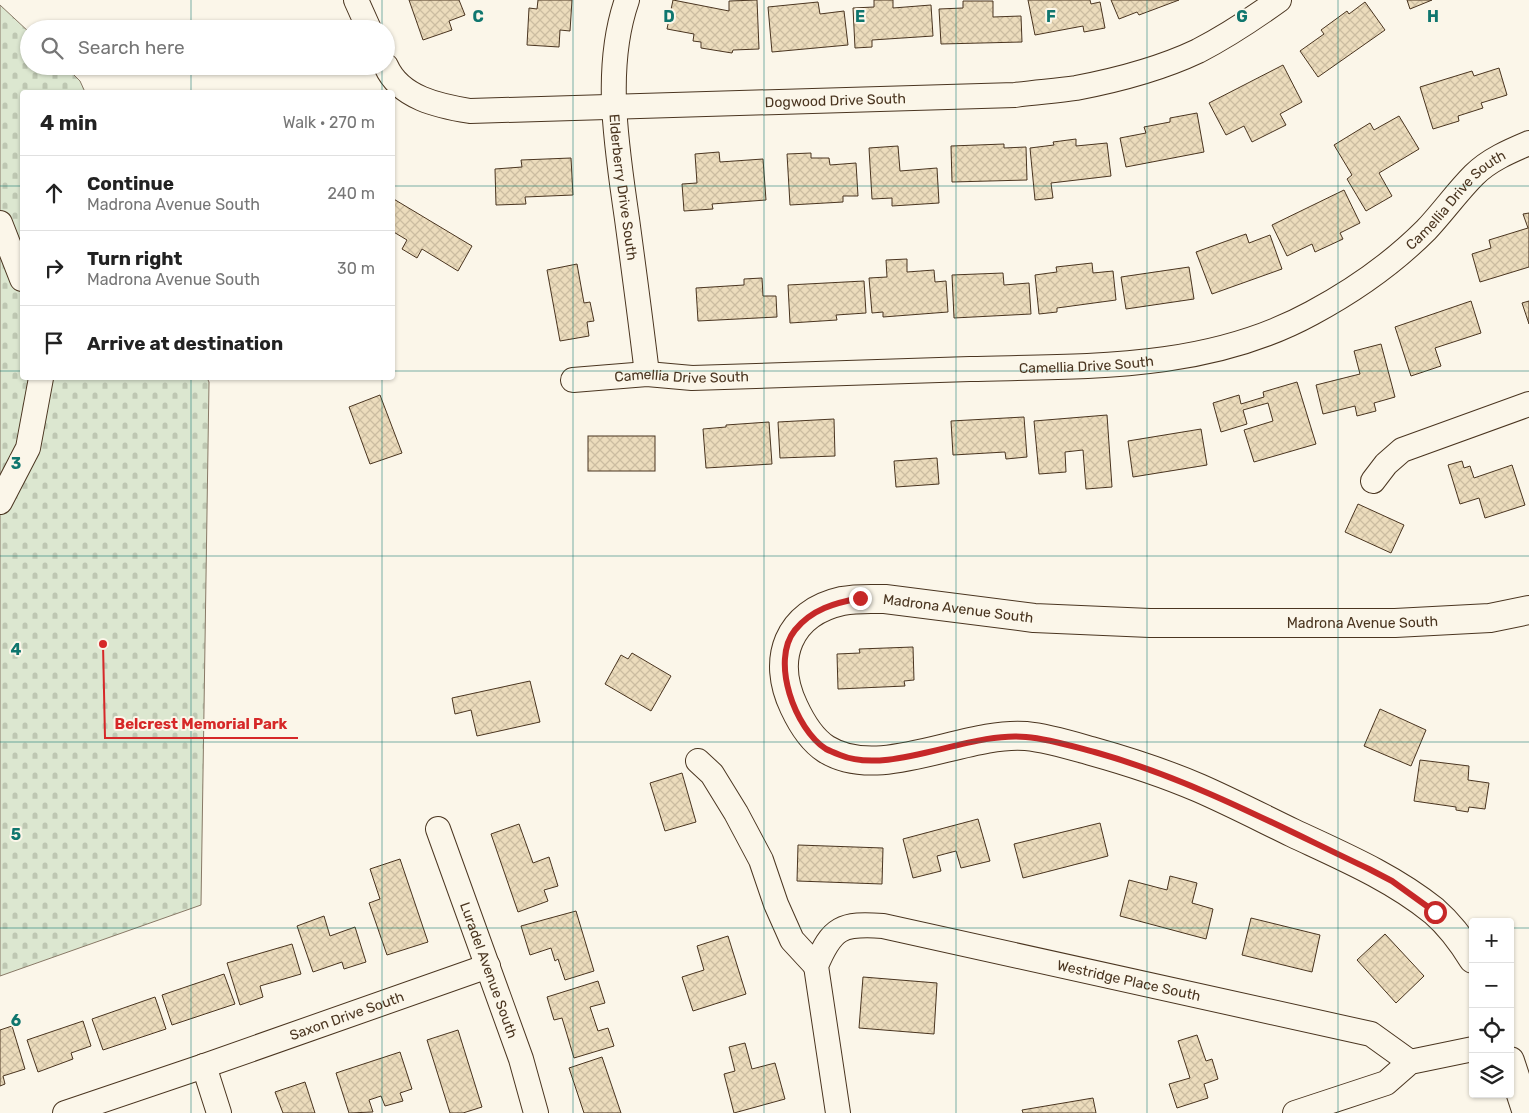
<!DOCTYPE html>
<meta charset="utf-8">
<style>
body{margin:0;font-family:Rubik,sans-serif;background:#f6f6f6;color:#222}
.controls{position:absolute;right:15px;bottom:15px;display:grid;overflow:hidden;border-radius:5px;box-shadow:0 1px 4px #0004}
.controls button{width:45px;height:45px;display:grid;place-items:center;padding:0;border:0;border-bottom:1px solid #e0e0e0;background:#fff;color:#222;font:25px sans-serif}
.stop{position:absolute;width:15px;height:15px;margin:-11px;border:4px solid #c62828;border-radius:50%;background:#fff}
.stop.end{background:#c62828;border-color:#fff;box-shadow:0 1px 5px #0008}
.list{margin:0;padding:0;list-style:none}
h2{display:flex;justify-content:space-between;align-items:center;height:65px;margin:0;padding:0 20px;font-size:21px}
h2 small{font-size:16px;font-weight:400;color:#767676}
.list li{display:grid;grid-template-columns:32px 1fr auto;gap:15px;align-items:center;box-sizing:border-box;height:75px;padding:0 20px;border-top:1px solid #e0e0e0}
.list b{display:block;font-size:19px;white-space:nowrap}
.list p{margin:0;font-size:16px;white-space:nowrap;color:#767676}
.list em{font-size:16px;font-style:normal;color:#767676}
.icon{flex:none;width:28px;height:28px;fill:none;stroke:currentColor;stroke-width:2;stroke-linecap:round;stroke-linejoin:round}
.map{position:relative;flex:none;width:1529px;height:1113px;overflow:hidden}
.search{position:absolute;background:#fff;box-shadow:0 1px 4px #0004;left:20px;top:20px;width:375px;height:55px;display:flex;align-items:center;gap:12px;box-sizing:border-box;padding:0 18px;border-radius:28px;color:#767676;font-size:19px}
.panel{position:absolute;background:#fff;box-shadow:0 1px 4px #0004;left:20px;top:90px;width:375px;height:290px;border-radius:5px}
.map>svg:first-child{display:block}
</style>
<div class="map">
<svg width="1529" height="1113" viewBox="0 0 1529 1113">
<defs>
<pattern id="cemetery-stones" width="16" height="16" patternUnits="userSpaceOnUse" patternTransform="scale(1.25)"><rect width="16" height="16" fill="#dce7d0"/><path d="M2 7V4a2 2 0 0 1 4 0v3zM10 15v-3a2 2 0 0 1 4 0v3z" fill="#bec7b2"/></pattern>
<pattern id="building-cross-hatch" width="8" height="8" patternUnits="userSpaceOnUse" patternTransform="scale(1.25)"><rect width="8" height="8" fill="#ecdcbc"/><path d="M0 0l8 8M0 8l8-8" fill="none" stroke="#ccbda1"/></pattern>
</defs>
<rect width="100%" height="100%" fill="#fbf6e9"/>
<path fill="url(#cemetery-stones)" stroke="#887966" d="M0,5L29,32V66H65L80,81L85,92H22V378H207L209,382L201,905L0,976Z"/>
<g fill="url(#building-cross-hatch)" stroke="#4a3520">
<path d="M409,0H459L465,15L449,21L452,30L423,40Z"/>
<path d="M538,0H572L570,31L560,30L559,47L527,45L529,8L537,9Z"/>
<path d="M673,0L729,11V1L757,0L759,49L733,50L732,53L701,48V42L693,41L694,34L667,29Z"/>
<path d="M874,0H893V8L931,5L933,36L872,40V47L855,48L853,8L874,7Z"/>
<path d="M1028,0H1090L1091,4L1100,2L1105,28L1084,32L1083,26L1035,35Z"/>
<path d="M1111,0H1179L1139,15L1137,12L1119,19Z"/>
<path d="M1407,0H1432L1410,9Z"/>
<path d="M963,1H993V17L1021,16L1022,42L941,44L939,9L963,8Z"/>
<path d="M818,2L820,14L844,11L848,45L772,52L768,7Z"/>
<path d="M1365,2L1385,30L1318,77L1300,51L1324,34L1321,30L1347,11L1349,14Z"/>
<path d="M1283,65L1302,102L1280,114L1286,125L1252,142L1244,126L1226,135L1209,103Z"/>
<path d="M1499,68L1507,95L1481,103L1483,108L1458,116L1459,121L1433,129L1420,87L1472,71L1474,76Z"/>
<path d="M1197,113L1204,152L1126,167L1120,138L1146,133L1144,127L1170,122V118Z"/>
<path d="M1399,116L1419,149L1379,173L1392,196L1366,211L1347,179L1352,175L1334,145L1370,123L1374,130Z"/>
<path d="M1076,139V146L1107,143L1111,176L1051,183L1053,198L1035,200L1030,148L1054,145L1053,142Z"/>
<path d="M1004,144V148L1026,147L1027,180L952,182L951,146Z"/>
<path d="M898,146L900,171L937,168L939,203L892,206V198L872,199L869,148Z"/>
<path d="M719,152L720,162L763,159L766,200L712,204L713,209L684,211L682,184L697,183L695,154Z"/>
<path d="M811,153V158H829L830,165L856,163L858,196H843V202L790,205L787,154Z"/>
<path d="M571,158L573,195L525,197L526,204L496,205L495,169L522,167L521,160Z"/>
<path d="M1344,190L1360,223L1340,233L1343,239L1315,252L1312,244L1287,256L1272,225Z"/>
<path d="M392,198L472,246L458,271L422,249L417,258L402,249L407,240L392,231Z"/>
<path d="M1529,213V267L1480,282L1472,254L1491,248L1489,240L1528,228L1523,214Z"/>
<path d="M1246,234L1249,243L1270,235L1282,269L1212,294L1196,252Z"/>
<path d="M907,259V272L934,270L935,282L946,281L948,312L883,317V312L872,313L869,278L887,277L886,260Z"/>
<path d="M1092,263L1093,273L1113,271L1116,300L1057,308V312L1039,314L1035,275L1057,272L1056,267Z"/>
<path d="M577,264L584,303L590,302L594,321L587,322L589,336L560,341L547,270Z"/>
<path d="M1189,267L1194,299L1126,309L1121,277Z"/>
<path d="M1003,273L1004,285L1029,283L1031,314L954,318L952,275Z"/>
<path d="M762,278L763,296H776L777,317L698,321L696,288L744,285V279Z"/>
<path d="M864,281L866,313L836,315L837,320L790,323L788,285Z"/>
<path d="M1471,301L1481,333L1435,348L1441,366L1411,376L1395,327Z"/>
<path d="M1529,301V324L1522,303Z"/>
<path d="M1381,344L1395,397L1374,403L1376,411L1357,416L1355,406L1323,414L1316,385L1360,374L1354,351Z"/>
<path d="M1297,382L1316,444L1254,462L1244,430L1273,421L1268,403L1243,410L1247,424L1221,432L1213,403L1239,395L1241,404L1264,397L1263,392Z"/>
<path d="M380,395L402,453L370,464L349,407Z"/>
<path d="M1107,415L1112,487L1086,489L1083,450L1065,452L1066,472L1039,474L1034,421Z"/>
<path d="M1024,417L1027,457L1006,459L1005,452L953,455L951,421Z"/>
<path d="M834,419L835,456L780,458L778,422Z"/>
<path d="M769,422L772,464L706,468L703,429L726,427V425Z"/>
<path d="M1201,429L1207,465L1133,477L1128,441Z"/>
<rect x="588" y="436" width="67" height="35"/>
<path d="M937,458L939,484L896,487L894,461Z"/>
<path d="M1462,461L1464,468L1470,466L1474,478L1512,465L1525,505L1485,518L1479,498L1460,504L1448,465Z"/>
<path d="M1358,504L1404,525L1391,553L1345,532Z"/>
<path d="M913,647L914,680L904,681L905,686L838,689L837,654L860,653L859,649Z"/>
<path d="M632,653L671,676L651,711L605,684L621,655L628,659Z"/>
<path d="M530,681L540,722L477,736L471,710L455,714L452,698Z"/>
<path d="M1380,709L1426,730L1411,766L1364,746Z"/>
<path d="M1420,760L1469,766L1468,780L1489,783L1485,809L1469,807L1468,812L1456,810V807L1414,801Z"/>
<path d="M682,773L696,822L665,831L650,783Z"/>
<path d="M978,819L990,861L961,868L956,851L937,856L941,871L913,878L903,839Z"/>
<path d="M1100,823L1108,856L1023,878L1014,844Z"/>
<path d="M519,824L533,863L549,857L558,886L544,890L548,901L518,912L491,834Z"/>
<path d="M798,845L883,848L882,884L797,881Z"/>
<path d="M400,859L428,942L387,955L369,903L380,899L370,869Z"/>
<path d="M1170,876L1197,883L1192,903L1213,909L1206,939L1120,916L1129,880L1167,890Z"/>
<path d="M576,911L594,971L565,980L558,959L555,961L551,948L530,955L521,926Z"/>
<path d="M324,916L330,936L355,927L366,962L344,969L342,962L313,972L297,926Z"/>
<path d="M1251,918L1320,935L1312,972L1242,955Z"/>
<path d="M1385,934L1424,976L1396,1003L1357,960Z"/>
<path d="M728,936L746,994L693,1011L682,977L704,970L697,946Z"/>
<path d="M292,944L301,974L260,986L263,997L240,1005L227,963Z"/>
<path d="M224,974L235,1004L172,1025L162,995Z"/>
<path d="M863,977L937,983L934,1034L859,1028Z"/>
<path d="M598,981L605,1003L590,1007L598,1031L608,1028L614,1046L574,1058L562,1018L554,1020L547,997Z"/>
<path d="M155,997L166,1029L103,1050L92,1019Z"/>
<path d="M83,1021L91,1046L71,1053L73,1059L38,1072L27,1040Z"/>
<path d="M12,1026L25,1069L3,1076L5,1084L0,1086V1030Z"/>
<path d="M458,1030L482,1107L463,1113H450L427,1040Z"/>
<path d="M1197,1035L1206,1061L1212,1059L1218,1079L1204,1084L1208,1098L1177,1108L1169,1084L1190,1078L1178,1041Z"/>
<path d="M745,1043L752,1069L775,1063L785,1099L734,1113L724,1074L735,1071L729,1047Z"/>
<path d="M400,1052L412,1089L400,1093L403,1101L385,1106L381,1096L369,1100L373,1112L349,1113L336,1073Z"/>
<path d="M602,1057L621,1113H584L569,1068Z"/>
<path d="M305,1082L315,1113H283L275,1092Z"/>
<path d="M1093,1098L1096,1113H1023L1022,1110Z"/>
</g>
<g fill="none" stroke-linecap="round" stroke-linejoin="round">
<g stroke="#4a3520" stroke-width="26">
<g id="minor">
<path d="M356,0L369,29"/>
<path id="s1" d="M627,0C603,69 617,148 627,219C634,271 641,323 647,374"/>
<path id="s2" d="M386,66C400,98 439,106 470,111L1015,95C1036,92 1056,91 1076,88C1118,80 1160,69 1198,51C1225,37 1254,18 1279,0"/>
<path d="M0,223L22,279"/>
<path id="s3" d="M573,380L647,374L692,378C784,375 877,372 970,369C1087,366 1206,371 1312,313C1353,291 1393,263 1426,230C1443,212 1457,192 1474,175C1489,160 1510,151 1529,143"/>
<path d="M1373,481L1386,464L1402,450L1529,404"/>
<path d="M0,502L28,448L41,378"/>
<path d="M698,761L712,774L736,813L761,860L776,904L792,940L816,966"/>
<path id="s4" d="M438,829L521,1059L536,1113"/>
<path d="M204,1066L219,1113"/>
<path id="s5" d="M65,1113L204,1066L488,966"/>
<path id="s6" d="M838,1113L816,966C832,927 842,923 883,926L1371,1034L1410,1062"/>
<path d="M1295,1113L1386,1083L1410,1062L1473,1049"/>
</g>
</g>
<g stroke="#4a3520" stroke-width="30">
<g id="major">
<path id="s7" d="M1473,959C1462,941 1450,925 1434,911C1392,877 1342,856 1293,833C1262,818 1231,802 1199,788C1164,773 1127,761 1091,751C1070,745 1047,738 1026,736C965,731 880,783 826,749C812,740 801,722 794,707C771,659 788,613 842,601C857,598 870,599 885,599L1034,618L1150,623H1395L1490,618L1529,610"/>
<path d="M1510,1061L1527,1113"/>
</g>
</g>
<use href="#minor" stroke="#fbf6e9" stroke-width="24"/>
<use href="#major" stroke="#fbf6e9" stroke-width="28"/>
</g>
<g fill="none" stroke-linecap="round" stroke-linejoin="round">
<path stroke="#c62828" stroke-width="6" d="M860,598C835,603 812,609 795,630C770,661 795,729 826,749C830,751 835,753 840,755C890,776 969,731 1026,737C1050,739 1075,747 1098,753C1193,780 1280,827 1369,869L1392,881L1435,912"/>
</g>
<path fill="none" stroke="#0f766e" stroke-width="1" stroke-opacity="0.55" d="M191,0V29M382,0V29M573,0V1113M764,0V1113M956,0V1113M1147,0V1113M1338,0V1113M191,66V92M382,66V92M0,186H22M392,186H1529M0,371H22M392,371H1529M191,378V1113M382,378V1113M0,556H1529M0,742H1529M0,928H1473M1510,928H1529"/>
<g text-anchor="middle" stroke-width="4" stroke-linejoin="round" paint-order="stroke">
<g font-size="14" fill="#4a3520" stroke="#fbf6e9">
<text dy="5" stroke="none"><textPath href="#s2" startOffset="465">Dogwood Drive South</textPath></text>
<text dy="5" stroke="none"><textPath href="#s1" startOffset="189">Elderberry Drive South</textPath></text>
<text dy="5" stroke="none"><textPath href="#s3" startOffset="932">Camellia Drive South</textPath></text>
<text dy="5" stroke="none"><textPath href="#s3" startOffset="514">Camellia Drive South</textPath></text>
<text dy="5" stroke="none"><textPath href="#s3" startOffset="109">Camellia Drive South</textPath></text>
<text dy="5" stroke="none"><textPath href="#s7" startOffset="1021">Madrona Avenue South</textPath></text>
<text dy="5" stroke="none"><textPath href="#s7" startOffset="1426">Madrona Avenue South</textPath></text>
<text dy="5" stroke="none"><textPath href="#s4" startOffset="150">Luradel Avenue South</textPath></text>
<text dy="5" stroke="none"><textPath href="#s6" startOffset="488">Westridge Place South</textPath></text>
<text dy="5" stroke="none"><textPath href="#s5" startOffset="298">Saxon Drive South</textPath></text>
</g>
</g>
<g font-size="16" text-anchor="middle" font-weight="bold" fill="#0f766e" stroke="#fbf6e9" stroke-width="4" stroke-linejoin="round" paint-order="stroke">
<text x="478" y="22">C</text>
<text x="669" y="22">D</text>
<text x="860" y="22">E</text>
<text x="1051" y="22">F</text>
<text x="1242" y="22">G</text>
<text x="1433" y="22">H</text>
<text x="16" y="469">3</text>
<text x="16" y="655">4</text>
<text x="16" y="840">5</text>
<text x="16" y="1026">6</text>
</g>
<path fill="none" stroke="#d62828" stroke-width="2" d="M103 644L105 738H298"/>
<circle fill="#d62828" stroke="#fbf6e9" stroke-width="2" cx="103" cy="644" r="5"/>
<g font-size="15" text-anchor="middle" font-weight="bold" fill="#d62828" stroke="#fbf6e9" stroke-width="4" stroke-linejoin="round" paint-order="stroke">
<text x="201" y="729">Belcrest Memorial Park</text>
</g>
</svg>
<div class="controls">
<button>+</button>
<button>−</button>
<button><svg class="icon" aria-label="locate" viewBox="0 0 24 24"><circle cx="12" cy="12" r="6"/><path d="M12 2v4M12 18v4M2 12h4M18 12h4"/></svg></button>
<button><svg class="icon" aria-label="layers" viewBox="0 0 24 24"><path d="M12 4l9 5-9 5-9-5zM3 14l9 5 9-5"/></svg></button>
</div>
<div class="stop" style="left:1435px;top:912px"></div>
<div class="stop end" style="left:860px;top:598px"></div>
<div class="search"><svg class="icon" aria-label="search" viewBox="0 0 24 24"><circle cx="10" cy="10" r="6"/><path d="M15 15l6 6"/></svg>Search here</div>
<section class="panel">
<h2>4 min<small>Walk · 270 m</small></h2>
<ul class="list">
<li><svg class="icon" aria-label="ahead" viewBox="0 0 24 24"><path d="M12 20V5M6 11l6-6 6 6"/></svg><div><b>Continue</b><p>Madrona Avenue South</p></div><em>240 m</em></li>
<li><svg class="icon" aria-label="right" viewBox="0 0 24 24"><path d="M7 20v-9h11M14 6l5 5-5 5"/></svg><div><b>Turn right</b><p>Madrona Avenue South</p></div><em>30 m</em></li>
<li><svg class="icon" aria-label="arrive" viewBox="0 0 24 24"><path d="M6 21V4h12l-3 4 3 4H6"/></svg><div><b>Arrive at destination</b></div></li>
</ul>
</section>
</div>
